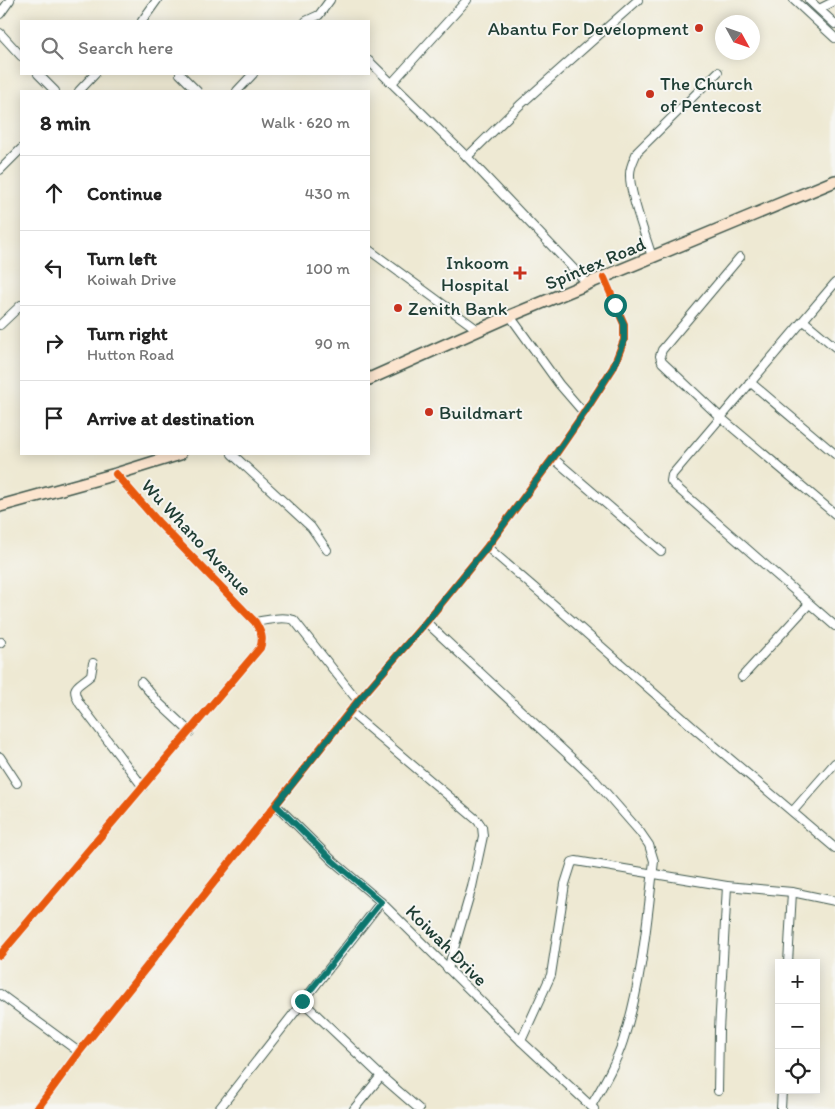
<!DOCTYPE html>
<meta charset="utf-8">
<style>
body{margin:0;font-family:Itim,sans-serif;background:#f6f6f6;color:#222}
.controls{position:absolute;right:15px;bottom:15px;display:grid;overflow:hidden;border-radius:0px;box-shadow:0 2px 12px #0003}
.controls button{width:45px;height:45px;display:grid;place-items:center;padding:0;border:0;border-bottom:1px solid #e0e0e0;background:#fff;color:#222;font:25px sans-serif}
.compass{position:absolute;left:715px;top:15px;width:45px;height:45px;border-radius:50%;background:#fff;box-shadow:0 2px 12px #0003;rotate:130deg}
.stop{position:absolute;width:15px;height:15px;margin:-11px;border:4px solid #0f766e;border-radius:50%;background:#fff}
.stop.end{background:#0f766e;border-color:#fff;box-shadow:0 1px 5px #0008}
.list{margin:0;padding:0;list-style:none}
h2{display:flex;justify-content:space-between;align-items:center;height:65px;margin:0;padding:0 20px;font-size:21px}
h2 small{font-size:16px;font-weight:400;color:#767676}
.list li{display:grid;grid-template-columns:32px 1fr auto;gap:15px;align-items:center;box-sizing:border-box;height:75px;padding:0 20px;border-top:1px solid #e0e0e0}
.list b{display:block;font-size:19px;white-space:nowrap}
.list p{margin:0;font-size:16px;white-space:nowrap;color:#767676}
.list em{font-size:16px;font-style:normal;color:#767676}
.icon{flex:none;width:28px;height:28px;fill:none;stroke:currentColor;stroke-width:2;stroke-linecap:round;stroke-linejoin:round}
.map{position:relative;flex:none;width:835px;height:1109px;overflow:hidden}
.search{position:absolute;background:#fff;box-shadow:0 2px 12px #0003;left:20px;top:20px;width:350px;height:55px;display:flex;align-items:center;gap:12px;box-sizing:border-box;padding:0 18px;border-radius:0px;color:#767676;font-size:19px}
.panel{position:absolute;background:#fff;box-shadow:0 2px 12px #0003;left:20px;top:90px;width:350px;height:365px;border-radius:0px}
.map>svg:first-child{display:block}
</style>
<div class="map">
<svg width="835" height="1109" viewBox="0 0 835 1109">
<rect width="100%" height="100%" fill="#f6f6f2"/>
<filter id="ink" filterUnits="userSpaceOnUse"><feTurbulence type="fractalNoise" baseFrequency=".02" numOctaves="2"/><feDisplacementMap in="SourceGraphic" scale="10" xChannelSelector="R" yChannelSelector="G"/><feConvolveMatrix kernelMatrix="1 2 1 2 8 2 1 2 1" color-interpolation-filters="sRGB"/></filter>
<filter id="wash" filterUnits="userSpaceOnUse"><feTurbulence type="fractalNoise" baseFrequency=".0096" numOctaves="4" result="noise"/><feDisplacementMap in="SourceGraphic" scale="20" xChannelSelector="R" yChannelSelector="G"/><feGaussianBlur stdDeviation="1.12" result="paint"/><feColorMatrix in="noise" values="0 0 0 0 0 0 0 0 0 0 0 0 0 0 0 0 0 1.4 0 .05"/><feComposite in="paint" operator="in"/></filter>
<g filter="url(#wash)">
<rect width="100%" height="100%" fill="#eee9d3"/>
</g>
<g filter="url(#ink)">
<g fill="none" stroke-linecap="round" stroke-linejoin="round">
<g stroke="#3e574c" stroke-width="10">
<g id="street">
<path d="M794,0L835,38"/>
<path d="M809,0L835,24"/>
<path d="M819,9L835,1"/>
<path d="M0,14L10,0"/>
<path d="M142,21L157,0"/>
<path d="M306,21L319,15L330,0"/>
<path d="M0,33L21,56"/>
<path d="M369,61L467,157L588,284"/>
<path d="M38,74L55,91"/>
<path d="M180,74L197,91"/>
<path d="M392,83L467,0"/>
<path d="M79,91L95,74"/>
<path d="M237,91L253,74"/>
<path d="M467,157L520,105L638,0"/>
<path d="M0,170L21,149"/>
<path d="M369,250L478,330"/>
<path d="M652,257C646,237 629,193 630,174C630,166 634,160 637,152L718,72"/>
<path d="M740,257L662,350L660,356L662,362L720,417L835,514"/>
<path d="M835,283L672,475L671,481L674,485L835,626"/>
<path d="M510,316L559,384L584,413"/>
<path d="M804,321L835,347"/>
<path d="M0,325L21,305"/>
<path d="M750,382L835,454"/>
<path d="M232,454L311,527L327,550"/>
<path d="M553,458L661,551"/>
<path d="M487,547L552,603L696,730L835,848"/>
<path d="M255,622C268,620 282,616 294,620L358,701"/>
<path d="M426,622L593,778L640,832L649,845L654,861C647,921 642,983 623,1041C616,1063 603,1085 591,1106"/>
<path d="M0,643L1,642"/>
<path d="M93,663L91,675C78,687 69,685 80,704L143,787"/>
<path d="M742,677L809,604"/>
<path d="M141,682L160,704L190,732"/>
<path d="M350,712L478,821L482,827L483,836L472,887L448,969"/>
<path d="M0,757L17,783"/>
<path d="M276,805L333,861L381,902L521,1041L594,1109"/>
<path d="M793,811L835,763"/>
<path d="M0,955L260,648C264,638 261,632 255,622L158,522L116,474"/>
<path d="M788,963L792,892"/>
<path d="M0,994L79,1052"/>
<path d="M302,1001L381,1076L419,1109"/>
<path d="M521,1041L551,975L565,884L572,862L576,861L727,886L792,892L835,901"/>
<path d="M718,1091L719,1030L727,886"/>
<path d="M37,1109L79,1052L358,701L426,622L487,547L553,458L584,413L613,368L624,340V324L604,278"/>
<path d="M219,1109L381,902"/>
<path d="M354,1109L381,1076"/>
<path d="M781,1109L782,1090"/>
</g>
</g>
<g stroke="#3e574c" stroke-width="14">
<g id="secondary">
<path d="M369,379L510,316L835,181"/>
<path d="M0,506L116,474L180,454"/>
</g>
</g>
<use href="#street" stroke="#fff" stroke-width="8"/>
<use href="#secondary" stroke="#fce5cf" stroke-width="11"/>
<g stroke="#f6f6f2" stroke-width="11">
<g id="cycleway">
<path d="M0,955L260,648C264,638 261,632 255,622L158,522L116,474"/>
<path d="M37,1109L79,1052L358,701L426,622L487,547L553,458L584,413L613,368L624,340V324L604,278"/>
</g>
</g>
<use href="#cycleway" stroke="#e8590c" stroke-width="8"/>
</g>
</g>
<g fill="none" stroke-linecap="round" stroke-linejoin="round" filter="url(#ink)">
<path stroke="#0f766e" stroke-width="6" d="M302,1001L381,902L333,861L276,805L358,701L426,622L487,547L553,458L584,413L613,368L624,340V324L615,305"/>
</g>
<g fill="#c8321e" stroke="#f6f6f2" stroke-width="2">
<circle cx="699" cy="28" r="5"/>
<circle cx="650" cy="94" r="5"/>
<path d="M517.5 265.5h5v5h5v5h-5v5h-5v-5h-5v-5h5z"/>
<circle cx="398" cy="308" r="5"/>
<circle cx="429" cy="412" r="5"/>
</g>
<g text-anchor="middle" stroke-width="4" stroke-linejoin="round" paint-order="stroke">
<g font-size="19" fill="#1f3d34" stroke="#f6f6f2" text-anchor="start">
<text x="689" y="35" text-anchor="end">Abantu For Development</text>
<text x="660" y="90">The Church<tspan x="660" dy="22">of Pentecost</tspan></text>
<text x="509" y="269" text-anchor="end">Inkoom<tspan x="509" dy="22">Hospital</tspan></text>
<text x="408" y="315">Zenith Bank</text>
<text x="439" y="419">Buildmart</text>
</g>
<g font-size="19" fill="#1f3d34" stroke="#f6f6f2">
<text transform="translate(595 263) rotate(-23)" y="7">Spintex Road</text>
<text transform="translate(197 537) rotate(47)" y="7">Wu Whano Avenue</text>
<text transform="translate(447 945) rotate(45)" y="7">Koiwah Drive</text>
</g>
</g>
</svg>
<div class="controls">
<button>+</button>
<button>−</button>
<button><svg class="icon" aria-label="locate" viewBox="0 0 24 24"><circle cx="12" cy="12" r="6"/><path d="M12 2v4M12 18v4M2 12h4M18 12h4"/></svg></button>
</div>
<svg class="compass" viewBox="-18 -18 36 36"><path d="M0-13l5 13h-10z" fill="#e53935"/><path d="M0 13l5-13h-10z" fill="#767676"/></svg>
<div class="stop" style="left:615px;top:305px"></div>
<div class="stop end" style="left:302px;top:1001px"></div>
<div class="search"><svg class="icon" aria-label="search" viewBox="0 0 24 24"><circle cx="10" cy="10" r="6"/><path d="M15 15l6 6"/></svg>Search here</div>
<section class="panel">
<h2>8 min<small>Walk · 620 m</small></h2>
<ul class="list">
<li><svg class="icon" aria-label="ahead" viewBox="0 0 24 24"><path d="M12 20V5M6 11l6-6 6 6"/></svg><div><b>Continue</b></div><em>430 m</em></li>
<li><svg class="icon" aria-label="left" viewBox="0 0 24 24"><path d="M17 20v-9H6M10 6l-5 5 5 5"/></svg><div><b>Turn left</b><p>Koiwah Drive</p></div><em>100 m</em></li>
<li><svg class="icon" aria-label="right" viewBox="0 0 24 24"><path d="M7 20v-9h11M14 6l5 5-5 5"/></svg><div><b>Turn right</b><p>Hutton Road</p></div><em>90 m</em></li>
<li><svg class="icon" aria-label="arrive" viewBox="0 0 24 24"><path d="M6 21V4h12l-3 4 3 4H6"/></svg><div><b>Arrive at destination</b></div></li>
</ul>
</section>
</div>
